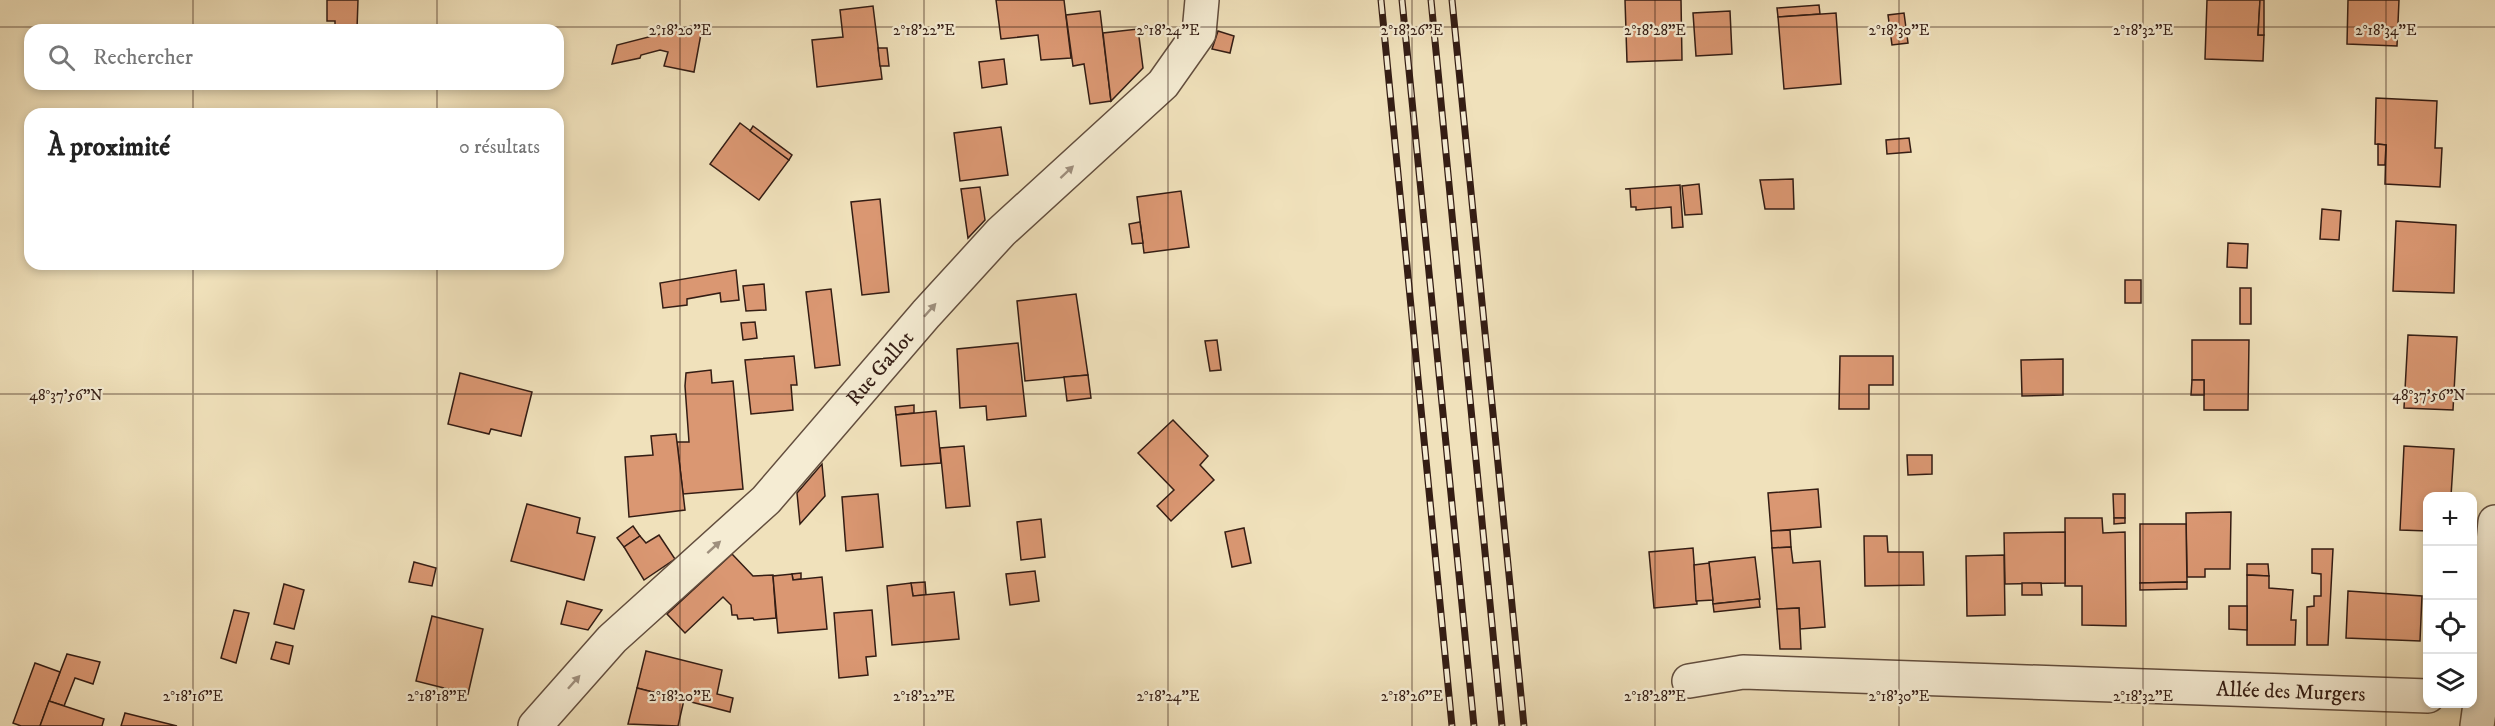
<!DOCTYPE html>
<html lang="fr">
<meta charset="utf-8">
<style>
body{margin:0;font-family:"IM FELL DW Pica",serif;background:#f6f6f6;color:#222}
.controls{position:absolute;right:18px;bottom:18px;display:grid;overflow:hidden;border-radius:12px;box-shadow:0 3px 9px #0003}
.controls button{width:54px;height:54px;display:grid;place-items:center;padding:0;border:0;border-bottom:2px solid #e0e0e0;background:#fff;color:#222;font:30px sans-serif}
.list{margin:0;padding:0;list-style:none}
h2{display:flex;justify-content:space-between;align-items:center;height:78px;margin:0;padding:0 24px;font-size:26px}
h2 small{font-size:20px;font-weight:400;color:#767676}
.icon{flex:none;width:33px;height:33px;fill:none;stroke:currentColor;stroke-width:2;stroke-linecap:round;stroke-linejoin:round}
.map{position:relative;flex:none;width:2495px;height:726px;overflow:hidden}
.search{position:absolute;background:#fff;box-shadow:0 3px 9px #0003;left:24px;top:24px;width:540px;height:66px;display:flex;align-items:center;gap:15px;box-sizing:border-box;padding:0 21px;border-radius:18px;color:#767676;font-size:22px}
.panel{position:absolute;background:#fff;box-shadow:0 3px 9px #0003;left:24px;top:108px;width:540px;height:162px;border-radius:18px}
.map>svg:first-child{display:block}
</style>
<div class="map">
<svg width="2495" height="726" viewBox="0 0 2495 726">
<rect width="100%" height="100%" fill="#f0e1bb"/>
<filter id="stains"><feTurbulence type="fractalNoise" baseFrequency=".00333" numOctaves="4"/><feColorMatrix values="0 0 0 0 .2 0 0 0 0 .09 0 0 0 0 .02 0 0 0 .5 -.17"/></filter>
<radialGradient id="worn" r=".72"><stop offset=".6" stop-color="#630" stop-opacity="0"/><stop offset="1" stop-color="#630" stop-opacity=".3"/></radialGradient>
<g fill="#da9772" stroke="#341d14" stroke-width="1.5">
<path d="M327,0H358L357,29H335V21H327Z"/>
<path d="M996,0H1064L1071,58L1041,60L1038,35L1001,39Z"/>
<path d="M1625,0H1681L1682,60L1627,62Z"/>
<path d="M2207,0H2260L2258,35H2264L2263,61L2205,59Z"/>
<path d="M2260,0H2264V35H2258Z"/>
<path d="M2348,0H2399L2397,46L2347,44Z"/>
<path d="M1819,5L1820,14L1778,17L1777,8Z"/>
<path d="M873,6L882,79L817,87L812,40L843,37L840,10Z"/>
<path d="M1100,11L1111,101L1090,104L1084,64L1073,66L1066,15Z"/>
<path d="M1730,11L1732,54L1696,56L1693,13Z"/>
<path d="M1836,13L1841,84L1784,89L1778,17Z"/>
<path d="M1904,13L1908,43L1892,45L1888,15Z"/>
<path d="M703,23L694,72L664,66L668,52L660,50L641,55L640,58L612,64L617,45Z"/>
<path d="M1138,29L1143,68L1111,101L1103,33Z"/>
<path d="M1218,31L1234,36L1230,53L1212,49Z"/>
<path d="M878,48H887L889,66H880Z"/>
<path d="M1004,59L1007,84L982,88L979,62Z"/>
<path d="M2376,98L2437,101L2435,148H2442L2440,187L2385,184L2386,145L2375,144Z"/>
<path d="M740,123L789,160L759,200L710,164Z"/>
<path d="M753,126L792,155L789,160L750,131Z"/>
<path d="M1001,127L1008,175L960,181L954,133Z"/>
<path d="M1909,138L1911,152L1887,154L1886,140Z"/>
<path d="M2378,144L2386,145L2385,165H2378Z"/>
<path d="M1793,179L1794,209H1765L1760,180Z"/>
<path d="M1699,184L1702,214L1685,215L1682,186Z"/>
<path d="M1680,185L1683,227L1672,228L1671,207L1636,210V207H1631L1630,189H1625Z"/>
<path d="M980,187L985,220L968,238L961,189Z"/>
<path d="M1181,191L1189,247L1144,253L1137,197Z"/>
<path d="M880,199L889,292L862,295L851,202Z"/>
<path d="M2322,209L2341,211L2339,240L2320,239Z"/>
<path d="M2396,221L2456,225L2454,293L2393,291Z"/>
<path d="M1140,222L1143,243L1132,244L1129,224Z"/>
<path d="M2228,243L2248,244L2247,268L2227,267Z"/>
<path d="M736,270L739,300L721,302L720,293L687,299V305L663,308L660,283Z"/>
<rect x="2125" y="280" width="16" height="23"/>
<path d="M764,284L766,310L746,311L743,286Z"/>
<rect x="2240" y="288" width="11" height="36"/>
<path d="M831,289L840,365L815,368L806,292Z"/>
<path d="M1076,294L1088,375L1025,381L1017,301Z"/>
<path d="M755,322L757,338L743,340L741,323Z"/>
<path d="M2408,335L2457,337L2453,410L2404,408Z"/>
<path d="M1217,340L1221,370L1210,371L1205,341Z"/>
<path d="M2192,340H2249L2248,410H2204V380H2192Z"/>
<path d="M1018,343L1026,416L987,420L986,406L960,408L957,349Z"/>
<path d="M794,356L797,385H791L793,410L751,414L745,360Z"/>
<path d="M1840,356H1893V385H1869V409H1839Z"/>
<path d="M2063,359V395L2022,396L2021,360Z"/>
<path d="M711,370L712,383L733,381L743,489L683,494L677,442H689L685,386L686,373Z"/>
<path d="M460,373L532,392L521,436L491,429L489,434L448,424Z"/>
<path d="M1088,375L1091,398L1067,401L1064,377Z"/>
<path d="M2192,380H2204V395H2191Z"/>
<path d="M914,405V413L896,415L895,407Z"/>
<path d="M936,411L941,463L901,466L896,415Z"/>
<path d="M1173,420L1208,456L1200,465L1214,480L1171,521L1157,506L1174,490L1138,453Z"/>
<path d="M676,434L685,510L629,517L625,457L653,455L651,436Z"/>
<path d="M964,446L970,506L946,508L940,448Z"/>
<path d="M2404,446L2454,449L2451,496H2428V531L2400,530Z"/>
<path d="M1907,455H1932V474L1908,475Z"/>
<path d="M822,464L825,496L800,524L797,493Z"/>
<path d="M1818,489L1821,527L1771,531L1768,493Z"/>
<path d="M878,494L883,547L846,551L842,497Z"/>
<path d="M2113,494H2125V518H2114Z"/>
<path d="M527,504L580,518L577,533L595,537L584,580L511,561Z"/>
<path d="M2231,512L2230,569H2205V577H2187L2186,513Z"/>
<path d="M2065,518H2102L2103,533L2125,532L2126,626L2082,625V586H2065Z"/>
<path d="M2114,518H2125V523L2114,524Z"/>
<path d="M1041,519L1045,557L1021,560L1017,522Z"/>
<path d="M2140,524H2186L2187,582L2140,583Z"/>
<path d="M633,526L640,536L624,547L617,538Z"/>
<path d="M1244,528L1251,563L1232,567L1225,532Z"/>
<path d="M1790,530L1791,547L1772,548L1771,531Z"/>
<path d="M2065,532V583L2005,584L2004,533Z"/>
<path d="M659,535L675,559L644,580L624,547L640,536L646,543Z"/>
<path d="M1864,536H1887L1888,552H1923L1924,585L1865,586Z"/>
<path d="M1791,547L1793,563L1820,561L1825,627L1800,629L1799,608L1777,609L1772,548Z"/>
<path d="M1693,548L1697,604L1654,608L1649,552Z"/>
<path d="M2312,549H2333L2328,645H2307V607L2314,606V596H2321V574L2312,573Z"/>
<path d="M732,554L753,576L773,575L776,618L754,620L753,618L738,619L737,615H732L731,605L723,597L685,633L667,614Z"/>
<path d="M2004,555L2005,615L1967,616L1966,556Z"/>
<path d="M1755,557L1760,599L1713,604L1709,562Z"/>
<path d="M414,562L436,568L432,586L409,582Z"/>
<path d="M1709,563L1713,600L1696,601L1694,565Z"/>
<path d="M2247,564H2268L2269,576L2247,575Z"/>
<path d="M1035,571L1039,601L1010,605L1006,574Z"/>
<path d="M801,573V579L793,580L792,574Z"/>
<path d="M792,574L793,580L822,577L827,629L778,633L773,576Z"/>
<path d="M2247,575L2269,576V588L2293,590L2291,620H2296L2295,645H2247Z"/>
<path d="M925,582L926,595L913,596L911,583Z"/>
<path d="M2187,582V589L2140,590V583Z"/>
<path d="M911,583L913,596L954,592L959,639L892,645L887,586Z"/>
<path d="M2022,583H2041L2042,595H2022Z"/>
<path d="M284,584L304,590L294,629L274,624Z"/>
<path d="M2348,591L2422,596L2420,641L2346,638Z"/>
<path d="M1759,599L1760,607L1714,612L1713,604Z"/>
<path d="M567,601L602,610L588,630L561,624Z"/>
<path d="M2229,606H2247V630L2229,629Z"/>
<path d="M1799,608L1801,649H1780L1777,609Z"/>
<path d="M234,610L249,613L236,663L221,658Z"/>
<path d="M872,610L876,656L866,657L868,675L839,678L834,613Z"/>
<path d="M432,616L483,629L468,694L416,681Z"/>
<path d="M276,642L293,646L289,664L271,659Z"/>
<path d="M646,651L722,670L717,694L733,698L730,712L637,688Z"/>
<path d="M67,654L100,662L93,684L75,678L64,706L49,701Z"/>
<path d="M35,663L60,672L40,726H21L13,723Z"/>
<path d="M637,688L684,700L678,726L628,724Z"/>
<path d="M49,701L104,719L102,726H40Z"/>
<path d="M125,713L177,726H121Z"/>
</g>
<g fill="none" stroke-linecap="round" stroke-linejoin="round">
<g stroke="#634e3e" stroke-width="36">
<g id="minor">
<path id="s1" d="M1689,681L1743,672L2428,696"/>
<path id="s2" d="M535,726L612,639L766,500L926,314L1001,232L1163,84L1199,33L1202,0"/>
<path d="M2477,726L2486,661L2485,625L2495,522"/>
</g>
</g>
<use href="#minor" stroke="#f5ecd3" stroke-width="33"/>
<g stroke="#341d14" stroke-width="7">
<g id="rail">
<path d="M1381,0L1452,726"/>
<path d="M1402,0L1474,726"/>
<path d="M1431,0L1502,726"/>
<path d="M1452,0L1524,726"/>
</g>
</g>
<use href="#rail" stroke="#f5ecd3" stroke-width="4.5" stroke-dasharray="14" stroke-linecap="butt"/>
</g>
<defs><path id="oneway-solid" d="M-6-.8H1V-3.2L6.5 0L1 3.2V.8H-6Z" transform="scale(1.5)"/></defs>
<g fill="#9e8f7d">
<use href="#oneway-solid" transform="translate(1067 172) rotate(-43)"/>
<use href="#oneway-solid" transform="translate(930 310) rotate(-48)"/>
<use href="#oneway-solid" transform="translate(714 547) rotate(-42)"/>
<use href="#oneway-solid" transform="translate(574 682) rotate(-48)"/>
</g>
<path fill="none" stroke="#341d14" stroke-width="1.5" stroke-opacity="0.45" d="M193,0V30M437,0V30M680,0V726M924,0V726M1168,0V726M1412,0V726M1655,0V726M1899,0V726M2143,0V726M2386,0V726M0,27H2495M193,84V114M437,84V114M193,264V726M437,264V726M0,394H2495"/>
<g text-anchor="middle" stroke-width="4.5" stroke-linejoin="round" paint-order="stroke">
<g font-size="21" fill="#341d14" stroke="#f5ecd3">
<text dy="7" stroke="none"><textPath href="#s2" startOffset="498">Rue Gallot</textPath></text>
<text dy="7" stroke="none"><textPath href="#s1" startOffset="603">Allée des Murgers</textPath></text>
</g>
</g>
<g font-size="15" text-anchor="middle" fill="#341d14" stroke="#f5ecd3" stroke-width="4.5" stroke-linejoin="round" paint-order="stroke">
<text x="680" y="35">2°18'20"E</text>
<text x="924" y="35">2°18'22"E</text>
<text x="1168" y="35">2°18'24"E</text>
<text x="1412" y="35">2°18'26"E</text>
<text x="1655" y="35">2°18'28"E</text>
<text x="1899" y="35">2°18'30"E</text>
<text x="2143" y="35">2°18'32"E</text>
<text x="2386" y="35">2°18'34"E</text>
<text x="66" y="400">48°37'56"N</text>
<text x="2429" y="400">48°37'56"N</text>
<text x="193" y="701">2°18'16"E</text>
<text x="437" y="701">2°18'18"E</text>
<text x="680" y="701">2°18'20"E</text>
<text x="924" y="701">2°18'22"E</text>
<text x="1168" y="701">2°18'24"E</text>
<text x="1412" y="701">2°18'26"E</text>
<text x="1655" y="701">2°18'28"E</text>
<text x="1899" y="701">2°18'30"E</text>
<text x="2143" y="701">2°18'32"E</text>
</g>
<rect width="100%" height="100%" filter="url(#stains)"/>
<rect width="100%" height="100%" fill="url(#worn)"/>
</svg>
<div class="controls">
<button>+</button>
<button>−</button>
<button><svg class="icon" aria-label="locate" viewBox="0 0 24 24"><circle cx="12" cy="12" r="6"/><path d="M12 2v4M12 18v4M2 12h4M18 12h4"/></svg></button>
<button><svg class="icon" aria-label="layers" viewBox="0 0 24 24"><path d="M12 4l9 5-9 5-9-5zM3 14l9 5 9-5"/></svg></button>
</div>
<div class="search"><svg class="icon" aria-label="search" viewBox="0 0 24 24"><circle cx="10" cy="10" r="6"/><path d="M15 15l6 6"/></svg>Rechercher</div>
<section class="panel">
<h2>À proximité<small>0 résultats</small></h2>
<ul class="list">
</ul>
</section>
</div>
